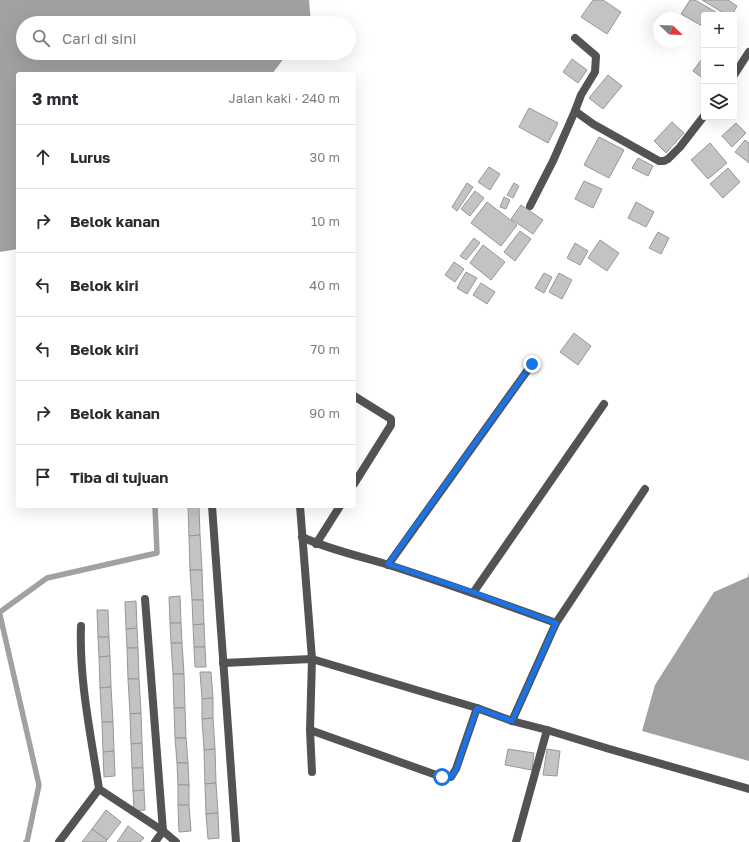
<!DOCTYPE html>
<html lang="id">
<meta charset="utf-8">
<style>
body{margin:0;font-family:"Golos Text",sans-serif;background:#f2f2f3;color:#2b2b33}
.controls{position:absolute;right:12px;top:12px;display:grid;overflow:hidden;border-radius:4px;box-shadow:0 4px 16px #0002}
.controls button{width:36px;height:36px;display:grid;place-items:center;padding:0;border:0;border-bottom:1px solid #e1e1e2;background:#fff;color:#2b2b33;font:20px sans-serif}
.compass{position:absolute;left:653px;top:12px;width:36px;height:36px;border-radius:50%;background:#fff;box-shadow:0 4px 16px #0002;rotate:113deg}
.stop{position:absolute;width:12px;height:12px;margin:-9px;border:3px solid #1a73e8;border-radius:50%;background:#fff}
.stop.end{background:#1a73e8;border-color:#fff;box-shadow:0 1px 4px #0008}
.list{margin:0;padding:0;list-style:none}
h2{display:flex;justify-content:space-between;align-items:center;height:52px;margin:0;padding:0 16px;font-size:17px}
h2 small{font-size:13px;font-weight:400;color:#7c7c81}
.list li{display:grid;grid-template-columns:26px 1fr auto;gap:12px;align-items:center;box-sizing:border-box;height:64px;padding:0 16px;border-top:1px solid #e1e1e2}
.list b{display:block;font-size:15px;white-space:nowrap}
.list em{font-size:13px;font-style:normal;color:#7c7c81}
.icon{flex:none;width:22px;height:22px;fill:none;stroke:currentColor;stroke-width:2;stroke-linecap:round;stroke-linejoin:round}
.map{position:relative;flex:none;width:749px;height:842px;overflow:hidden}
.search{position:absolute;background:#fff;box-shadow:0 4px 16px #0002;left:16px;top:16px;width:340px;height:44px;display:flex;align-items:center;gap:10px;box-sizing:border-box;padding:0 14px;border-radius:22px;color:#7c7c81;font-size:15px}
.panel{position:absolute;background:#fff;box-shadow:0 4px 16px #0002;left:16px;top:72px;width:340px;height:436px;border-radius:4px}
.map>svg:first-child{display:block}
</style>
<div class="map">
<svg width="749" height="842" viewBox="0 0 749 842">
<rect width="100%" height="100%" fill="#fff"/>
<g fill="#a1a1a1">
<path d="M0,0H309L311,23H23V53H288L272,74H18V249L0,252Z"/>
<path d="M749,572V761L642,731L655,685L714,592L748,577Z"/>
</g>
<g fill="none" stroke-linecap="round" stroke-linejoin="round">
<g stroke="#a1a1a1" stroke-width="5.5">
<path d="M0,612L47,578L157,553L155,506"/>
<path d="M0,615L39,785L27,842H26"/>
</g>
</g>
<g fill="#c3c3c3" stroke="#979797">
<path d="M593,0H603L621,12L607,34L581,17Z"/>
<path d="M690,0H695L721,15H704V27L681,14Z"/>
<path d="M702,0H728L737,6L732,15H727Z"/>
<path d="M704,56V79L693,71Z"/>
<path d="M572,59L587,70L578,83L563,72Z"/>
<path d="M608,75L622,86L603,109L589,98Z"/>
<path d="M529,108L558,123L548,143L519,127Z"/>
<path d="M672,122L684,133L666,153L654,141Z"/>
<path d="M736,123L746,133L732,147L722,136Z"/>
<path d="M599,137L624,150L609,178L584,165Z"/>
<path d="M745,140L749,143V163L735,152Z"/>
<path d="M710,143L727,163L708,179L691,160Z"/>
<path d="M638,158L653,166L648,176L632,168Z"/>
<path d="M489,167L500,174L490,190L478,182Z"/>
<path d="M728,168L740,182L723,198L710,184Z"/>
<path d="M584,181L602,189L593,208L575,199Z"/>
<path d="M467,183L473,187L457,211L452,207Z"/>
<path d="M514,183L519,186L513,198L507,195Z"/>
<path d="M475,191L484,198L470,216L461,209Z"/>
<path d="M504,197L510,200L506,209L500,207Z"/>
<path d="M487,202L517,225L501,246L471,223Z"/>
<path d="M636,202L654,212L646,227L628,218Z"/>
<path d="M521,205L543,220L533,234L511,219Z"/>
<path d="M520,231L531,239L515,261L504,252Z"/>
<path d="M658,232L669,238L661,254L649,248Z"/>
<path d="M474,238L480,243L466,260L460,256Z"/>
<path d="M600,240L619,253L607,271L588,258Z"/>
<path d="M575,243L588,251L580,265L567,258Z"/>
<path d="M483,245L505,262L491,280L470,263Z"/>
<path d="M454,262L464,269L455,282L445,275Z"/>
<path d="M466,272L477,278L467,294L457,288Z"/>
<path d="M544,273L552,277L544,293L535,288Z"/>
<path d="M559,273L572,280L562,299L549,292Z"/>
<path d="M481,283L495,292L487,304L473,295Z"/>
<path d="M574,333L591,346L578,365L560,352Z"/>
<path d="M188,506H199L200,535L189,536Z"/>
<path d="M200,535L202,570H190L189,536Z"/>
<path d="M190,570H202L203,600H192Z"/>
<path d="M180,596L181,623H170L169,597Z"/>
<path d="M192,600H203L204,624L193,625Z"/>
<path d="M136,601L137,628L126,629L125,602Z"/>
<path d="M97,610H108L109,637H98Z"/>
<path d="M170,623H181L182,643H171Z"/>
<path d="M204,624L205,647H194L193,625Z"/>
<path d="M137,628L138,648H127L126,629Z"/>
<path d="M98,637H109L110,656L99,657Z"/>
<path d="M171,643H182L184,674H173Z"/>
<path d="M194,647H205L206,667H195Z"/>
<path d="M127,648H138L139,679H128Z"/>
<path d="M110,656L111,687L100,688L99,657Z"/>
<path d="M200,672H211L213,698L202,699Z"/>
<path d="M173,674H184L185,708H174Z"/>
<path d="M128,679H139L141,713L130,714Z"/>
<path d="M111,687L113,722H102L100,688Z"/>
<path d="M213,698V718L202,719V699Z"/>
<path d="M174,708H185L186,738H175Z"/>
<path d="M141,713L142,743L131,744L130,714Z"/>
<path d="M213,718L215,749L204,750L202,719Z"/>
<path d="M102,722H113L114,751L103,752Z"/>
<path d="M175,738H186L188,763H177Z"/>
<path d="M142,743L143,768H132L131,744Z"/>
<path d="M215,749L216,783L205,784L204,750Z"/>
<path d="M508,749L534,753L532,770L505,765Z"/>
<path d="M547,749L560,751L557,776L543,775Z"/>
<path d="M114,751L115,776L104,777L103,752Z"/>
<path d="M177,763H188L189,785H178Z"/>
<path d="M132,768H143L144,790L133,791Z"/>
<path d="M216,783L218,813L206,814L205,784Z"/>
<rect x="178" y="785" width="11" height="20"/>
<path d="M144,790L145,810L134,811L133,791Z"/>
<path d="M178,805H189L191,831L179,832Z"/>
<path d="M106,810L121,822L107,840L92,829Z"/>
<path d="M218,813L219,838L208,839L206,814Z"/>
<path d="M128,826L144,838L140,842H117Z"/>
<path d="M92,829L107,840L106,842H82Z"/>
</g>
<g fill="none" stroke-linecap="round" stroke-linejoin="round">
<g stroke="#535353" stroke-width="8">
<path d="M575,38L596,56L595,72L581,95L575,111L593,124L659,161H664L668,159L680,147L704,116"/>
<path d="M734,75L749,52"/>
<path d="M530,206L553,161L575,111"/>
<path d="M354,396L391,419V425L354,484"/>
<path d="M212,506C221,618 228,730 236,842"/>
<path d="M300,506L312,659L310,730L312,772"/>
<path d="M302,537C330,550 360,556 389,565C445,583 501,603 556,623"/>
<path d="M316,544L340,506"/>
<path d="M388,565L532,364"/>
<path d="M473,593L604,404"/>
<path d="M145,599L163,831L155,842"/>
<path d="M223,663L312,659L477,708L512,721L547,730L606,748L749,789"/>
<path d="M512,721L556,623L645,489"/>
<path d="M310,730L442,777H451L456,769L477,708"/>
<path d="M99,789L163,831L176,842"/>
<path d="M59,842L99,789C91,735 79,681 81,626"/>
<path d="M516,842L547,730"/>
</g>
</g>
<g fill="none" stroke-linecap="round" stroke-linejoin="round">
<path stroke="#1a73e8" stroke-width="5" d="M442,777H451L456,770L477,708L512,721L556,623L473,592L388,564L532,364"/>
</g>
</svg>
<div class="controls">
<button>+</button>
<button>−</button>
<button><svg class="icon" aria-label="layers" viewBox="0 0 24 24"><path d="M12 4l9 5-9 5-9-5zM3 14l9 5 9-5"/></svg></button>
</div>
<svg class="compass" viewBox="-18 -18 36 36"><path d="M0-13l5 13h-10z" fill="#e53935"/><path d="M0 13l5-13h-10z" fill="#7c7c81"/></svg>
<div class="stop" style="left:442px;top:777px"></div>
<div class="stop end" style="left:532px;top:364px"></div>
<div class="search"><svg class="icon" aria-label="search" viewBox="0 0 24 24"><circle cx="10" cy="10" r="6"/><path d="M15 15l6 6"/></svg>Cari di sini</div>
<section class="panel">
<h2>3 mnt<small>Jalan kaki · 240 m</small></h2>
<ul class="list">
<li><svg class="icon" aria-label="ahead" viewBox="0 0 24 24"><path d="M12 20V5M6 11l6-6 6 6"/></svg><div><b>Lurus</b></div><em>30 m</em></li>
<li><svg class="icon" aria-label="right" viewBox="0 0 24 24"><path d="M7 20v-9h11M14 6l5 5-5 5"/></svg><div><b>Belok kanan</b></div><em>10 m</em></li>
<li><svg class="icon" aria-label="left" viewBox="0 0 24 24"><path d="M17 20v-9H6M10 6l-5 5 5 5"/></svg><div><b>Belok kiri</b></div><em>40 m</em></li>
<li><svg class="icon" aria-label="left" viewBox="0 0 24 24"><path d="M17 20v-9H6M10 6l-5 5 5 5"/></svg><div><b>Belok kiri</b></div><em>70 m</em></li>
<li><svg class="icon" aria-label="right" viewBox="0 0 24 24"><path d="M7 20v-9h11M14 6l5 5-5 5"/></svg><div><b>Belok kanan</b></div><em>90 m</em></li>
<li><svg class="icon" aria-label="arrive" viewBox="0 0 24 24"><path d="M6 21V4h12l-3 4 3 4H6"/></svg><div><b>Tiba di tujuan</b></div></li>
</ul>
</section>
</div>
